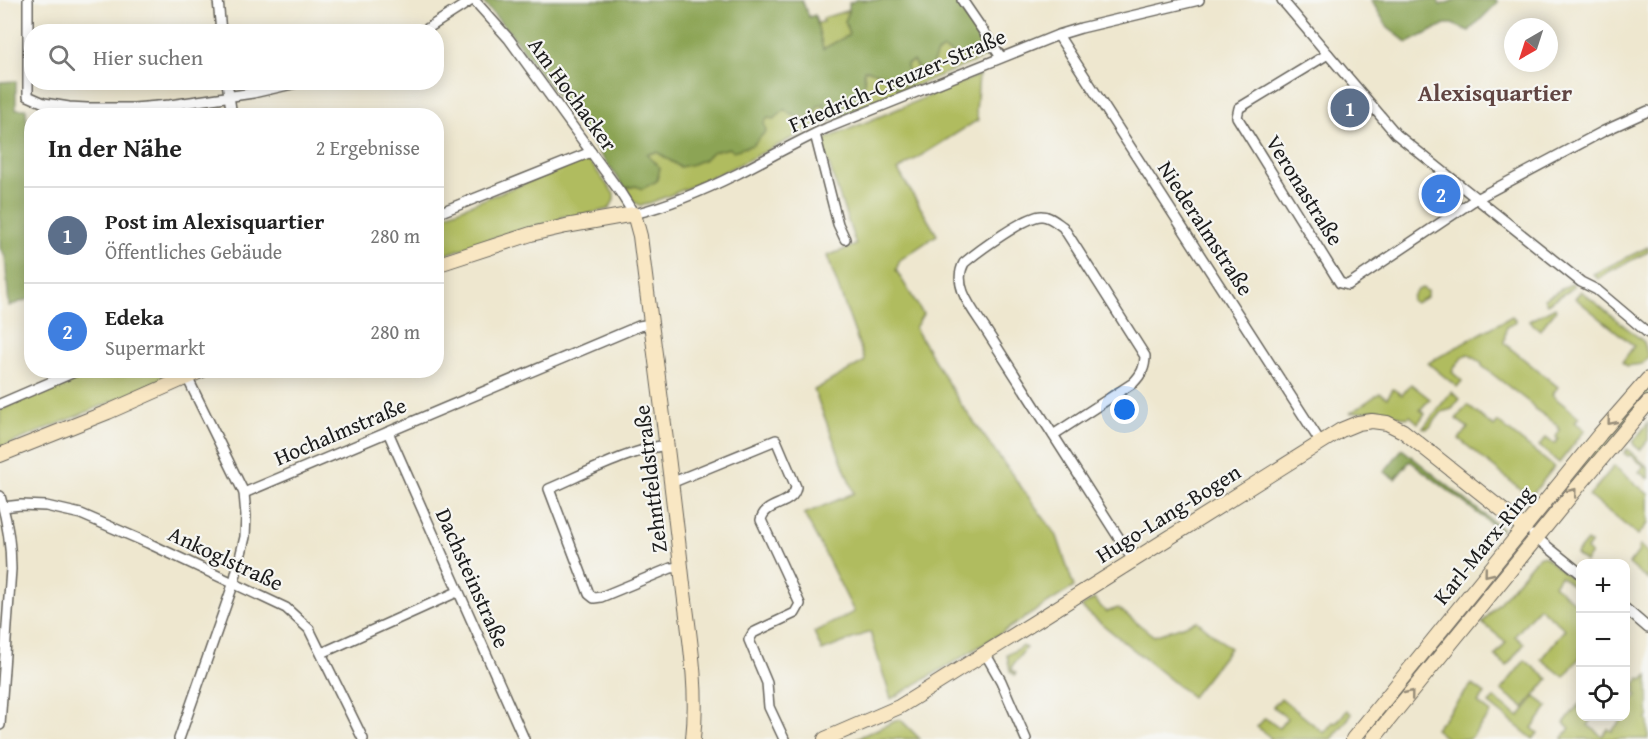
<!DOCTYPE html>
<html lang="de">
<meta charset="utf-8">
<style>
body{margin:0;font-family:"Gentium Book Plus",serif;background:#f2f2f2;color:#222}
.controls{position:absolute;right:18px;bottom:18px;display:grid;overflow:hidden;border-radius:12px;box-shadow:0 3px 15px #0003}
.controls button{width:54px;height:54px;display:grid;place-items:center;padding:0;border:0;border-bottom:2px solid #e0e0e0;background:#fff;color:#222;font:30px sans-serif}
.compass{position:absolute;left:1504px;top:18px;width:54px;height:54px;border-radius:50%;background:#fff;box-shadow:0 3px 15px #0003;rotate:219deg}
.you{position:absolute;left:1125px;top:410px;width:21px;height:21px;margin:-15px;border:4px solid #fff;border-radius:50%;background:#1a73e8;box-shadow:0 0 0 9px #1a73e833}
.badge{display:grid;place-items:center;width:39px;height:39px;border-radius:50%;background:#d1495b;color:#fff;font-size:20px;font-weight:700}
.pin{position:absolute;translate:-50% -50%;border:3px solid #fff;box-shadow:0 2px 6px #0006}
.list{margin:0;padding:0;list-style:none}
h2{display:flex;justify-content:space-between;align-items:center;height:78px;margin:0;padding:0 24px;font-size:26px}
h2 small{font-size:20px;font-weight:400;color:#767676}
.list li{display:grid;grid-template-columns:39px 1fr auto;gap:18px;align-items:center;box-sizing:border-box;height:96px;padding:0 24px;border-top:2px solid #e0e0e0}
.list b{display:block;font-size:22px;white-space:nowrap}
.list p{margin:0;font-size:20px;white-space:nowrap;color:#767676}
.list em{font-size:20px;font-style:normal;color:#767676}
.icon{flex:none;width:33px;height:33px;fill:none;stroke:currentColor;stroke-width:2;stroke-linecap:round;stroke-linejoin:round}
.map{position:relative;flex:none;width:1648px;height:739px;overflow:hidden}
.search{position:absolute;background:#fff;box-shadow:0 3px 15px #0003;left:24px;top:24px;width:420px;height:66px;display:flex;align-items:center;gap:15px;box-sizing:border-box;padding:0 21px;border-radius:24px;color:#767676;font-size:22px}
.panel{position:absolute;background:#fff;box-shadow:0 3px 15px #0003;left:24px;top:108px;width:420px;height:270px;border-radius:24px}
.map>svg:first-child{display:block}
</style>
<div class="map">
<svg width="1648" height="739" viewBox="0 0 1648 739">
<rect width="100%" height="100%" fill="#f6f6f2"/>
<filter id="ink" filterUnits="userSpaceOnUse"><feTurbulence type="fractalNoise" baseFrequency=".0167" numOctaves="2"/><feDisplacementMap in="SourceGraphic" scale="12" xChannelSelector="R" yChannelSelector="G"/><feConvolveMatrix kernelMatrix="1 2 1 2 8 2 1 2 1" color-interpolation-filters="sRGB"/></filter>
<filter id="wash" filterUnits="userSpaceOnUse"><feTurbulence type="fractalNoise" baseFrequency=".008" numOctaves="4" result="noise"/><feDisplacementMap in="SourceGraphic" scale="24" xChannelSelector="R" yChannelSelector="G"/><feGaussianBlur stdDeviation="1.35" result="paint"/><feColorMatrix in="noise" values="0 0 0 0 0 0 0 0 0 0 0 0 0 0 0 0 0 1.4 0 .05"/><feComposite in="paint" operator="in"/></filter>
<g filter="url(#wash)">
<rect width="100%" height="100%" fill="#eee7cf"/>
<g fill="#b0bc5e" stroke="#666c3d" stroke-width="1.5">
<path d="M849,10L845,21L849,35L823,49L817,23L823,22V18Z"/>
<path d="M975,29L986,47L989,56L853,111C860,99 860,84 864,70C876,70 883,75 892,82L915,78L908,72L906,64L913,61L918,69L943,49L955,55L970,57L980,45Z"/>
<path d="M979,75L976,111L978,120L898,170L937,235L900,260L896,270L923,314L915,328L960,403L1057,536L1074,587L966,655L891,699L870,632L822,651L814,632L854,612L819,542L804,514L854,493L814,390L865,361L827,256L856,245L821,141Z"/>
<path d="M825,102L822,114L826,122C764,151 705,184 641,206L634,202L625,188L636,186L646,154L657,152L680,167L705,159L711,152L729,148L763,123L768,118L785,109L802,118L813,117L817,107Z"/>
<path d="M587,158L614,194V200L609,209L567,219L566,216L561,217V220C519,230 477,242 437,258V218Z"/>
<path d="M1648,247V252L1610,271L1598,279L1593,274Z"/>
<path d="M1572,283L1574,286L1569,291L1547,304L1544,299Z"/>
<path d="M1422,288L1427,291V297L1415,303L1411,300C1413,293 1415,291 1422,288Z"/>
<path d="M1581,291L1644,342L1648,357L1642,364L1627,366L1622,362L1634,346L1575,298Z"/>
<path d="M1555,307L1556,310L1540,330L1529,321Z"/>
<path d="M1512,316L1516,322L1506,327L1504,343L1558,387L1552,395L1579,417L1575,422L1585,430L1559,463L1539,446L1546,438L1554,444L1558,439L1556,437L1560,430L1558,427L1559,426L1535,409V407L1482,366V364L1468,354C1461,358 1456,364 1452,372L1462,381L1457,387L1428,363Z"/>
<path d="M87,371H186L0,448V410Z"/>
<path d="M1411,384L1430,399L1420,410L1425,414L1418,423L1410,416L1407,418L1377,410L1350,413L1380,393L1387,398L1393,389L1402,395Z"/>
<path d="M1648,386V396L1546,520L1543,517L1575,478L1582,466Z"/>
<path d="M1451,392L1460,399L1452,409L1442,412L1430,427L1426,429L1423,428Z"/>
<path d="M1467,405L1494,427L1498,422L1554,467L1530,497L1459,439L1468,428L1456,419Z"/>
<path d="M1648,423V440L1640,450L1634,445L1633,442Z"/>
<path d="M1627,449L1648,467V479L1639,472L1644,466L1630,455L1628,456L1624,453Z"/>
<path d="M1614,466L1648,494V523L1638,535L1589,496Z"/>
<path d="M1587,541L1591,544L1586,550L1591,554L1585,562L1576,554Z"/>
<path d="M1640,546L1648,552V580L1629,564L1639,551L1638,549Z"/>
<path d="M1540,556H1544L1580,586V592L1560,576L1554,585L1580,607V657L1564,677L1541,659L1565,629L1539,607L1515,636L1524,644L1507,666L1495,656L1506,642L1482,623L1535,560Z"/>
<path d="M1094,599L1106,612L1118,608L1154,636L1197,621L1230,648L1192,697L1081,607Z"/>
<path d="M1022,646L1026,648L1012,666V670L1016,673L1015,675L1010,671L1007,655Z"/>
<path d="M1525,660L1548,679L1524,708L1501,690Z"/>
<path d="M1648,675V717L1646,720L1648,721V739H1562L1570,728L1564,723L1579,704L1580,716L1594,717L1588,725L1602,736L1608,729L1612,731L1621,720L1618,717L1626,716V704L1628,706L1637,695L1634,692L1637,688L1634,685L1640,678L1643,680Z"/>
<path d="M1472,684L1485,694L1478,703L1491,713L1470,739H1447L1435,729Z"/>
<path d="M1535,697L1548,707L1532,728L1538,733L1533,739L1489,704L1494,698L1519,717Z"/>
<path d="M1281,698L1324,733L1333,722L1336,723L1347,710L1352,714L1332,739H1270L1271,738L1257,727L1265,718L1279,728L1287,718L1273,707Z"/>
<path d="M900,719L920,739H855Z"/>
</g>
<g fill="#8ca455" stroke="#546038" stroke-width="1.5">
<path d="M481,0H802L809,17L815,15L823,49L849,35L845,21L849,12V3L857,0H955L975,29L980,45C969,63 959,57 943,49L937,53L928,75L918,69L913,61L907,64L908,72L915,78L911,84L896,88C888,78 878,70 864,70L865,84L859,88C857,116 849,113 826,122L822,114L824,103L817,107L814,117C802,118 793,118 785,110L774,119L767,118L764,123L766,131L753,145L733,151L729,148L712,152L705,159L693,164L680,167L657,152L647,154L660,168L657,181L642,189L636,186L625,188L512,35Z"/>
<path d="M1371,0H1438L1440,5L1455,0H1496L1498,2L1469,31L1452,24H1445L1408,43L1388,28Z"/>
<path d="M16,81V109H26L30,172H31L32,298L9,306L5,257L0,248V82Z"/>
<path d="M1402,449L1502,529L1499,530L1410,461L1395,479L1384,472Z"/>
</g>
</g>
<g filter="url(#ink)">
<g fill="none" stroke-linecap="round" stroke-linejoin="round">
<g stroke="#66635b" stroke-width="12">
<g id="street">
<path d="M28,0V96L44,103L69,107L87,108H134L170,105L253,93L301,82"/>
<path d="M218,0L221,32"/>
<path d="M474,0L509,39L620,192L634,214C669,205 705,190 737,174C767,159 796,142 827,128L1058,35L1081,28L1199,0"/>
<path d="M962,0L1001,57"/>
<path d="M1282,0L1396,134L1581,282L1597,290L1648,333"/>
<path d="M422,32L472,0"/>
<path d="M1058,35L1321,443"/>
<path d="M1328,54L1239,108L1237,117L1340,283L1348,285L1476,199L1604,131L1648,111"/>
<path d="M227,82L232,116"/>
<path d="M815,134L838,224L845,239"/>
<path d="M436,214L591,152"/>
<path d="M0,404L79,370"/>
<path d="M388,432L524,739"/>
<path d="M1053,435L1133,383C1142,374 1145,367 1145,356L1063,227C1057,223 1050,216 1042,216C1027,215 977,252 964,263C951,286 974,311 986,330L1133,560"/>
<path d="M667,445C629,450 584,474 549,489L589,594L594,598L601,597L671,568L681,567"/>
<path d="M671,483L776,440L779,447L796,487C793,507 765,501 761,520L800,604L795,613L757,631L753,633L749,640L767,683L769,707L784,739"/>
<path d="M244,493L639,326L651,324"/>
<path d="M0,496C7,520 11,544 11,569L0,725"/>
<path d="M3,507L21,505L46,506L81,514L148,543L286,608L309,629L363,739"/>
<path d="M1533,535L1580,573"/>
<path d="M1626,609L1648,628"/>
<path d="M322,653L457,592"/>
<path d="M985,653L1001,681L1026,739"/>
<path d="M179,739L234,582L245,537L246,516L244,493L187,377"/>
</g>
</g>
<g stroke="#66635b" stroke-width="16">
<g id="secondary">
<path d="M436,265L531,234L566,226L634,214L640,236L644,268C657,371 671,473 682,576C688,629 699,685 693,739"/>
<path d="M0,455L108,412L203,370"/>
<path d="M825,739L899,707L920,694L1341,430L1358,423L1372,421L1387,423L1403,431L1525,528"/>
<path d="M1353,739L1600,434L1648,379"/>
<path d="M1373,739L1581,483L1648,403"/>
</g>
</g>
<use href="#street" stroke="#fff" stroke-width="9"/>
<use href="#secondary" stroke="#f9e7c3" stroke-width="14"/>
</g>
<defs><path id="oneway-chevron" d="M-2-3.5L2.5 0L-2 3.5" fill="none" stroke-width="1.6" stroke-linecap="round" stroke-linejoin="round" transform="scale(1.5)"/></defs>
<g stroke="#968c78">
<use href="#oneway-chevron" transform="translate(1611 421) rotate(130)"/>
<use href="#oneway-chevron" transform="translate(1573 492) rotate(-51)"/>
<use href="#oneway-chevron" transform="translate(1488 573) rotate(129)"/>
<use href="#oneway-chevron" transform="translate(1410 694) rotate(-51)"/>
</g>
</g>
<g text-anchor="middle" stroke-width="4.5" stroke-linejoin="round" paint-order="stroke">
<g font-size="22" fill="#1c1c1c" stroke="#f6f6f2">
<text transform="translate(897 80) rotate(-23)" y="8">Friedrich-Creuzer-Straße</text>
<text transform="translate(573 94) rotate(54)" y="8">Am Hochacker</text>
<text transform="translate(1305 190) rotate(58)" y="8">Veronastraße</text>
<text transform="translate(1206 228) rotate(57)" y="8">Niederalmstraße</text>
<text transform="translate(340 431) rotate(-23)" y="8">Hochalmstraße</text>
<text transform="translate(650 479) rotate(-97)" y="8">Zehntfeldstraße</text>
<text transform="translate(1168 513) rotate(-32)" y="8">Hugo-Lang-Bogen</text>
<text transform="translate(1483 545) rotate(-51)" y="8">Karl-Marx-Ring</text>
<text transform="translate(226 558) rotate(25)" y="8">Ankoglstraße</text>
<text transform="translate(473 578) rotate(66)" y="8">Dachsteinstraße</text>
</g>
<g font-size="24" font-weight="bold" fill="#614542" stroke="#f6f6f2">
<text x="1495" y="101">Alexisquartier</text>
</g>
</g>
</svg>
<div class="controls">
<button>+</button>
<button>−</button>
<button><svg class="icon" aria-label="locate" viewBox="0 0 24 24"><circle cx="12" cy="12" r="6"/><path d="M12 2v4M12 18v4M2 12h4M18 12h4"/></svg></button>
</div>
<svg class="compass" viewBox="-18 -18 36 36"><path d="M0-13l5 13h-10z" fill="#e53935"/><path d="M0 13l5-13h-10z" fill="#767676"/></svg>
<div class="you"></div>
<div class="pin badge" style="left:1350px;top:108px;background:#5c6f8a">1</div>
<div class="pin badge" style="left:1441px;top:194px;background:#3f7fe0">2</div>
<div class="search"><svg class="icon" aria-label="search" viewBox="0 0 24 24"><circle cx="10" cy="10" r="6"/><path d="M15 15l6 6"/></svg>Hier suchen</div>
<section class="panel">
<h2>In der Nähe<small>2 Ergebnisse</small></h2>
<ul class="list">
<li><span class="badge" style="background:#5c6f8a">1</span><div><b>Post im Alexisquartier</b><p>Öffentliches Gebäude</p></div><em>280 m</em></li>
<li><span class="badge" style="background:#3f7fe0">2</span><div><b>Edeka</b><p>Supermarkt</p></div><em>280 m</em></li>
</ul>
</section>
</div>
